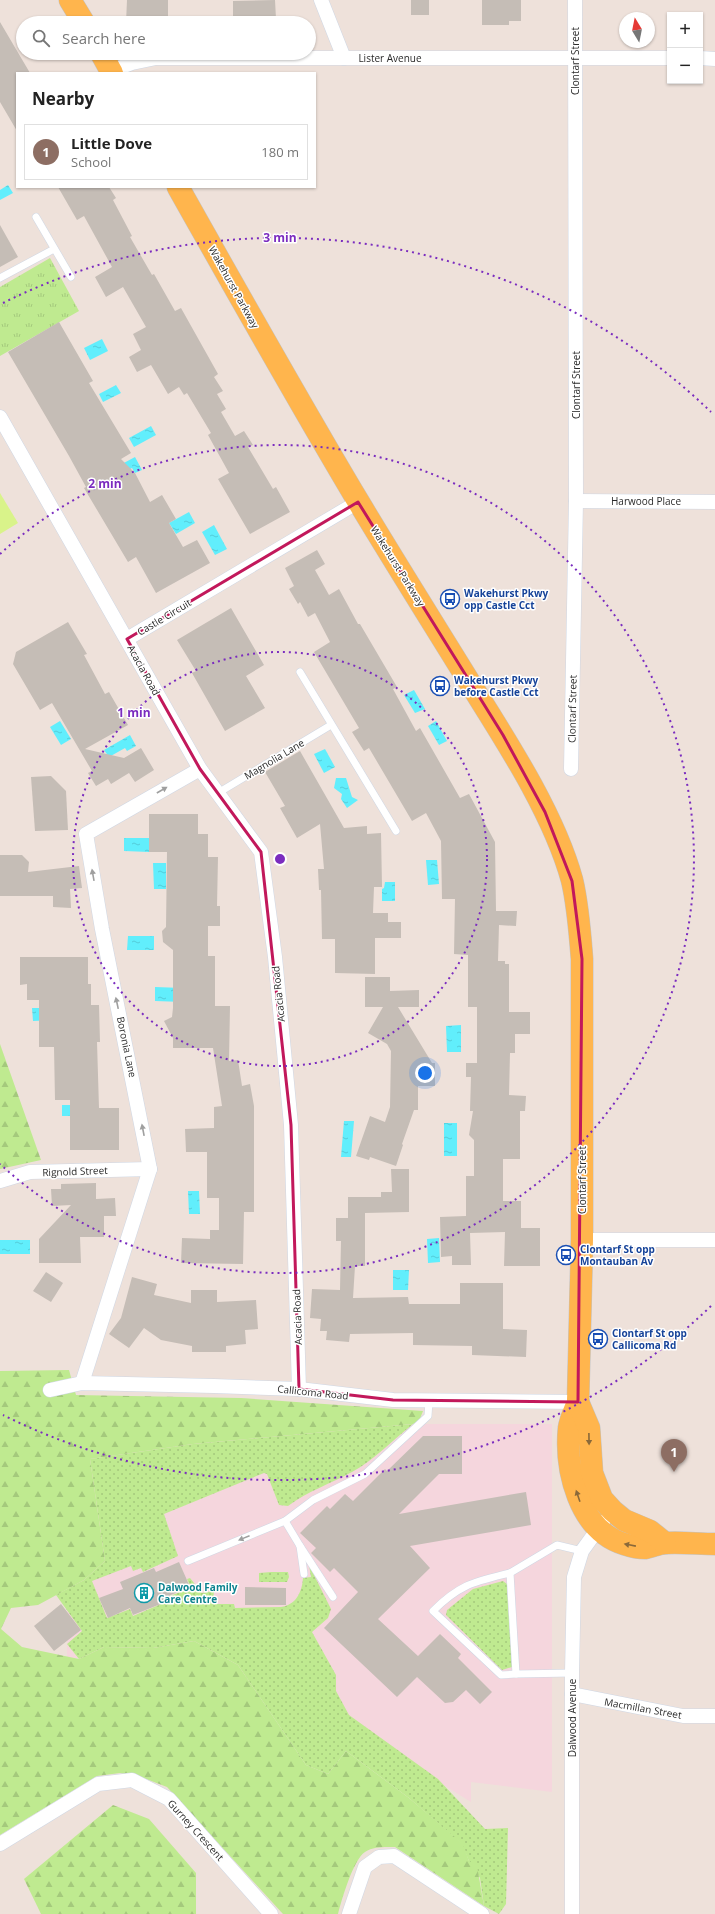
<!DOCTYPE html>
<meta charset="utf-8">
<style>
body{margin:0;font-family:"Open Sans",sans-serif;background:#f2f2f2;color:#222}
.controls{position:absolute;right:12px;top:12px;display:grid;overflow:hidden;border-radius:0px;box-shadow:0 1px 3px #0004}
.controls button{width:36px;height:36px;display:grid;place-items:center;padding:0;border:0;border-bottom:1px solid #e0e0e0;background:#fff;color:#222;font:20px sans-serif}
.compass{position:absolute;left:619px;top:12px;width:36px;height:36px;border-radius:50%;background:#fff;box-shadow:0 1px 3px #0004;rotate:350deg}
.you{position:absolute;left:425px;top:1073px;width:14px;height:14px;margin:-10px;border:3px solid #fff;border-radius:50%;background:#1a73e8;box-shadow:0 0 0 6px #1a73e833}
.badge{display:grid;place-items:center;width:26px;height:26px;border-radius:50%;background:#357fff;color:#fff;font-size:13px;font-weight:700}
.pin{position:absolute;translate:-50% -33px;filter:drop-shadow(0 1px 2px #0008)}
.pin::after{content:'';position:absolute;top:21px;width:14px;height:12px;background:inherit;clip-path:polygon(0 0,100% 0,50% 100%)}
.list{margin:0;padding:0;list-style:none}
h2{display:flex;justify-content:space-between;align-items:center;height:52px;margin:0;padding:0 16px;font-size:17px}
h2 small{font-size:13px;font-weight:400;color:#767676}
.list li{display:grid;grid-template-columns:26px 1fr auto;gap:12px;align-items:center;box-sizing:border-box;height:56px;margin:0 8px 8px;padding:0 8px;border:1px solid #e0e0e0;border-radius:0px}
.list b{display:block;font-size:15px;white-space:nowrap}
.list p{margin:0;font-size:13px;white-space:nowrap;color:#767676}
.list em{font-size:13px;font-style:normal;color:#767676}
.icon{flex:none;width:22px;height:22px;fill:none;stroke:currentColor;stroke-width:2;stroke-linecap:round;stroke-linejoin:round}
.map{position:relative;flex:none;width:715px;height:1914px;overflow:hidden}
.search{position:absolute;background:#fff;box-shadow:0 1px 3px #0004;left:16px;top:16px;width:300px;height:44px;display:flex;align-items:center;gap:10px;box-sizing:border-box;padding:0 14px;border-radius:22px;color:#767676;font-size:15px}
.panel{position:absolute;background:#fff;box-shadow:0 1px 3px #0004;left:16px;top:72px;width:300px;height:116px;border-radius:0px}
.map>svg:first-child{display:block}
</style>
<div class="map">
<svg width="715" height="1914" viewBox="0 0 715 1914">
<defs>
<pattern id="grass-dots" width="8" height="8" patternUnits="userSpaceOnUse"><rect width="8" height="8" fill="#bfea90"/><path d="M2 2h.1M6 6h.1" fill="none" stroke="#a4c97c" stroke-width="1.8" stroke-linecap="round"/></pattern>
<pattern id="forest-firs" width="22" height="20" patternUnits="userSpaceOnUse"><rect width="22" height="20" fill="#bfea90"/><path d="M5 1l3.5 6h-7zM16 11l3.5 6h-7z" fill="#a4c97c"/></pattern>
<pattern id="park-tufts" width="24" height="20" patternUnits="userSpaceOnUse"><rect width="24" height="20" fill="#bfea90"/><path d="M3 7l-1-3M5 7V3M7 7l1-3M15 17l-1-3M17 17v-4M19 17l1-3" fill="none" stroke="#a4c97c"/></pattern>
<pattern id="water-ripples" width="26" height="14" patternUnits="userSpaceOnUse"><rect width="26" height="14" fill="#61eefc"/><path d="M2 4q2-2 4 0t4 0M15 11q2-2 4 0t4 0" fill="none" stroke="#54ccd8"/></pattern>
</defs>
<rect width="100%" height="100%" fill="#eee1da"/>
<path fill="#f5d6dd" d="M82,1424H552V1792L471,1782V1802L416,1768L179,1659L67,1658V1565Z"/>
<g fill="url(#grass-dots)">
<path d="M413,1424C393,1440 374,1460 352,1472C330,1484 308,1491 288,1506L279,1505L267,1474L264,1473L164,1514L178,1556L143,1572L141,1568L133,1571L131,1566L92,1581L107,1618L130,1609L133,1616L168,1601L167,1597L191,1588L187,1579L190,1578L202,1593L214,1591L213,1601L215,1604H234L235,1608L281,1607C296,1605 302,1592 303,1578L311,1577L309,1565L331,1609L328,1618L312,1632L336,1675V1691L349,1715L438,1779L485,1829L508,1828L506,1904L499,1914L484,1906L480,1878L469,1861L462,1844L409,1798L346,1751L328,1774L306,1765L238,1665L194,1641L153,1648L104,1647L79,1659L67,1644L82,1631L56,1595L84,1580L105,1561L90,1459L193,1444Z"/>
<path d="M271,1572H288L289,1577L287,1582H259V1573Z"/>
<path d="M503,1581L507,1584L512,1667L502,1670L446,1615L447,1610L473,1589Z"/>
</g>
<g fill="url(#forest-firs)">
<path d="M0,1044L41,1160L0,1169Z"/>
<path d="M69,1370L76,1395L241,1398L423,1411L419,1421L413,1424L193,1444L90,1459L105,1561L84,1580L38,1605L11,1608L1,1629L22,1647L79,1659L104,1647L153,1648L194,1641L238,1665L306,1765L328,1774L346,1751L409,1798L463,1844L469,1861L477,1866L484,1906L395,1847C386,1847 374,1846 365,1852C353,1860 342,1899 338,1914H283L167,1787L141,1777L120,1773L97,1776L0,1835V1371Z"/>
<path d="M113,1805L149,1819L196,1873V1914H41L24,1879Z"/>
</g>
<path fill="url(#park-tufts)" d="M50,258L79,311L0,356V287Z"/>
<path fill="#d9f38a" d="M0,493L18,523L0,534Z"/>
<g fill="url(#water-ripples)">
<path d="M8,185L13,193L0,200V190Z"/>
<path d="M102,339L108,351L90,360L84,348Z"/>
<path d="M116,385L121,393L103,402L99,394Z"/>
<path d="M151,426L156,435L134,447L129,438Z"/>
<path d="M135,457L142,470L135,473L132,468L110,479L107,472Z"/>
<path d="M189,512L195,523L176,534L169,523Z"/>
<path d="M214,525L227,549L215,555L202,532Z"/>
<path d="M414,690L425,709L415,713L404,695Z"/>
<path d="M60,721L71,739L61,745L50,727Z"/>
<path d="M436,721L447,741L439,745L428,726Z"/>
<path d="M130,735L136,746L127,751L125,748L109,757L104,750Z"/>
<path d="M325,749L335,767L324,773L314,754Z"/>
<path d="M336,778H346L352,797L358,800L347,808L341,799L342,794L334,788Z"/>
<path d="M124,838H149V852L124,851Z"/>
<path d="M426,860H437L439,884L428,885Z"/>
<path d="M153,863H166V889H154Z"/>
<path d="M385,882H395V901H382V889L384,888Z"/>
<path d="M128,936H154V950H127Z"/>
<path d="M155,987L183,988V1002L155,1001Z"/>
<path d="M32,1008H55V1020L33,1021Z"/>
<path d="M461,1025V1052H447L446,1026Z"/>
<rect x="62" y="1105" width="28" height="11"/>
<path d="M344,1121H354L351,1157H341Z"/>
<rect x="444" y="1123" width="13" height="33"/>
<path d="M188,1191H199L200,1214H189Z"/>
<path d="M439,1238L440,1262L428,1263L427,1239Z"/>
<rect x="0" y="1240" width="30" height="14"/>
<path d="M393,1270H409L408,1290H393Z"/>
</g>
<g fill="#c5bdb6">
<path d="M127,0H168V23H126Z"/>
<path d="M275,0L276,19L261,20V23H241V20H233V1Z"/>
<rect x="411" y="0" width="18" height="15"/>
<path d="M482,0H521V21H509V25H482Z"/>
<path d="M0,22L30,73H17V131L0,102Z"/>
<path d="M58,187H109L116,198L113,200L132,236L130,237L152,275L154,274L175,311L181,308L218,374L214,377L223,391L217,394L226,409L221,412L235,436L244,431L253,445L248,447L273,489L276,487L290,512L250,534L218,479L229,473L208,435L211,433L187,393L184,395L179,387L168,394L151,365L137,372L129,357L141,350L133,334L146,327L123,287L106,297L95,277L112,267L84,216L77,220Z"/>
<path d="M0,225L18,257L0,267Z"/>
<path d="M59,322L93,381L89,383L131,453L121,459L135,473L150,502L162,495L176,519L169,523L183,547L197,540L210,563L156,593L136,557L128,562L84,488L86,487L69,456L8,352Z"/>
<path d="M317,550L325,564L315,570L329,595L339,589L358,624H360L397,687L393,689L416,731L420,728L460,798L469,794L495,842L496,911H517L516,926L499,925L498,961H505V964H509V1012H530V1034H515V1053H510L509,1095L526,1096L525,1111H520V1159H503V1201H521V1228H540V1266H504L505,1232L470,1233L471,1265H452V1256L441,1257L440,1217L466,1216V1176H474V1140L469,1135L473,1111H470L471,1077H466V1063H477V1007H468V955L454,954L455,899H442L441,841L426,813L412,821L369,748L364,751L352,732L359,728L314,652L330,642L315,613L308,617L300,602L298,604L289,589L294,586L285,568Z"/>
<path d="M231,608L264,665L246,676L265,708L225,731L192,673L196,671L177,640Z"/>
<path d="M68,622L87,654L84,655L105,694L109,692L128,725L85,749L124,758L141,748L154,770L135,782L129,773L111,784L108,779L96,786L88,773L92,771L52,703L40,710L13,664L16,652Z"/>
<path d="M300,751L344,828L367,826V834L381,833L382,887H374L373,913H388V922H401V938H375V974L335,973V939H322L321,890H319L318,869H324L320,824L297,838L280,808L285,806L265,772Z"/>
<path d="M51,776L66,791L68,830L35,831L31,777Z"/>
<path d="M149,814H198V834H208V857H218L217,906H220V926H208V956H215V1006H230L229,1061L238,1060L242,1086L250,1084L254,1106V1212H244L243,1264L181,1263L182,1238L210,1239V1230H219V1198H207V1152H186L185,1129L214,1128V1107L222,1106L213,1048H173V1038L164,1021L172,1017L173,1008V950L163,942L162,931L166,927L167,852H149Z"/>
<path d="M0,855H22L29,862L28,872L79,866L82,888L70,889L71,908L53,907V896H0Z"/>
<path d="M20,957H88V984H91V1005H99L100,1042H97L99,1108H119V1150H70V1100H55L54,1047H39V1000H27V984L20,985Z"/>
<path d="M365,977H390V991L419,990V1007H398L432,1063H435V1086H418V1110H414L402,1144L403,1145L396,1166L370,1157L369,1160L356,1156L370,1116L385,1122L390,1107L391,1051L387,1044L368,1033L383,1007H365Z"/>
<path d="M391,1169H409V1212L365,1213V1266H355L353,1298L408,1297L409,1304H460V1283H503V1329L527,1330L526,1357L472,1355V1346L413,1345V1333L350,1334L349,1342L326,1340L327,1331H320L321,1319L310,1318L312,1289L340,1290L341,1241H336V1218H348V1197H381V1192H392Z"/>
<path d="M96,1183V1199L115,1198L116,1216H104V1237H80L81,1263H39V1239L71,1205L52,1206L51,1189H61V1184Z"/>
<path d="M46,1272L63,1283L51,1302L33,1291Z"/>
<path d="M132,1277L157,1284L154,1295L191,1303V1290H217V1302L256,1300L258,1329L245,1330L246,1344L226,1346V1352H192V1346L161,1340L144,1328L129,1348L109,1334L121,1318Z"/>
<path d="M423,1436H462V1474H439L399,1514L526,1492L531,1525L410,1546L430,1568L378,1619L418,1656L440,1634L461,1654L458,1658L492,1692L480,1704L466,1690L453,1702L445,1703L417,1677L397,1697L324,1628L358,1592L334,1568L330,1572L311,1553L316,1548L300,1533L327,1506L330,1509L345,1494L353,1501L385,1469L387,1471Z"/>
<path d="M179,1562L190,1587L166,1597L168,1601L133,1615L130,1608L108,1618L99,1598L123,1589L120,1582L154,1568L156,1572Z"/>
<path d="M245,1587L286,1588V1605H245Z"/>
<path d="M61,1604L81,1630L54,1651L34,1626Z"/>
</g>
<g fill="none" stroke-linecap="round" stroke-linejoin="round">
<g stroke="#cfd7e4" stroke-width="8">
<g id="service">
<path d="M36,217L71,277"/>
<path d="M0,278L54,249"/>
<path d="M300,672L396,831"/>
<path d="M218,793L331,725"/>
<path d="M285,1521L300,1546L304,1574"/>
<path d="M300,1546L333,1597"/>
<path d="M188,1561L285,1521L313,1500L365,1474L428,1416L429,1401"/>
<path d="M510,1573C474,1582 460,1584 433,1611L501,1675L516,1674"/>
<path d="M572,1673L516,1674L510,1573L557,1545L582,1551"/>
</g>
</g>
<g stroke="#cfd7e4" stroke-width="15">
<g id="minor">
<path d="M321,0L344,58"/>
<path d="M700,58L715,59"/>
<path d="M111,71L132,63L156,58H670"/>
<path d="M0,417L200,769L261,852L275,957L291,1125L299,1389"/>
<path d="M576,501L715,502"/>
<path d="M127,639L358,502"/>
<path d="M571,769L576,501L575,0"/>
<path d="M0,1181L30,1172L150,1169"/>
<path d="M582,1240H715"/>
<path d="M82,1383L150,1169L102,929L86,834L200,769"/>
<path d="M50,1390L82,1383L214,1386L299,1389L393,1400L578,1402"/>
<path d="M572,1694L683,1716H715"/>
<path d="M0,1844L98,1784L132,1780L169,1799L271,1914"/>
<path d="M349,1914L365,1867L379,1857L394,1856L482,1914"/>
<path d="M572,1914V1673L574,1577L582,1551L603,1522"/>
</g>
</g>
<g stroke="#c3c3c3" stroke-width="23">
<g id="primary">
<path d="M70,0L84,23"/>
<path d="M101,53L112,73"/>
<path d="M178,187C237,292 296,397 358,501C397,566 438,631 478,696C512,750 555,818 572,880C578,905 580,933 582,959V1240L578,1402C575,1410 570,1420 569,1428C565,1470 579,1530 624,1544C630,1546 639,1548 645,1548C652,1547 659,1543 666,1543C682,1542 699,1544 715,1544"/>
<path d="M578,1402L589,1428L592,1473L602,1499L613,1511L624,1520L650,1531L665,1543"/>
</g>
</g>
<use href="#service" stroke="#fff" stroke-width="7"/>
<use href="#minor" stroke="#fff" stroke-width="14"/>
<use href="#primary" stroke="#ffb54d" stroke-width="22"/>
</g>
<defs><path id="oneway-solid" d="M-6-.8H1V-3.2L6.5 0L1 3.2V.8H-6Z"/></defs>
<g fill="#9f9f9f">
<use href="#oneway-solid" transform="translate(162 790) rotate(-30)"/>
<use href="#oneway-solid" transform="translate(93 875) rotate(-100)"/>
<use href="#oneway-solid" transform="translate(117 1003) rotate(-102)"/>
<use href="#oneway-solid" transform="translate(143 1130) rotate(-101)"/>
<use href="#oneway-solid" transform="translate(244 1538) rotate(158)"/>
</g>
<g fill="#8a693a">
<use href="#oneway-solid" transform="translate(589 1439) rotate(89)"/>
<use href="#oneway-solid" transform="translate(578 1496) rotate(-109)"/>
<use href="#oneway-solid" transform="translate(630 1545) rotate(-169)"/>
</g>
<path fill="none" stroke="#c2185b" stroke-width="3" stroke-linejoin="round" d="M358,502L503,735L545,812L572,881L582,959L578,1402L393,1400L299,1389L291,1125L261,852L200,769L127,639Z"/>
<g fill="none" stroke="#7b2cbf" stroke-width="2" stroke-dasharray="2 4">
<circle cx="280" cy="859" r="207"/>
<path d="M0 554A414 414 0 1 1 0 1164"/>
<path d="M711 1306A621 621 0 0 1 3 1415M3 303A621 621 0 0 1 711 412"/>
</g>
<defs>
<g id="bus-ring" transform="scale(1)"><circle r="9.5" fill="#fff" stroke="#1a4fb4" stroke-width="1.5"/><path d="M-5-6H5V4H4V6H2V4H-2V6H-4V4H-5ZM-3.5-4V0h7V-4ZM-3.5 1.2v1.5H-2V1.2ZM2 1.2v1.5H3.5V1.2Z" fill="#1a4fb4"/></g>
<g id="building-ring" transform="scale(1)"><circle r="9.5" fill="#fff" stroke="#0f9aa8" stroke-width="1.5"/><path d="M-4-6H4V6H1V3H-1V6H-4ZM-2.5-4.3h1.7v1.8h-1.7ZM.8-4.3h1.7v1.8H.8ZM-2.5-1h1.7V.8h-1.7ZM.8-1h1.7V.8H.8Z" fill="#0f9aa8"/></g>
</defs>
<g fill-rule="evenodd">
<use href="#bus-ring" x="450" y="599"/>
<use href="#bus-ring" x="440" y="686"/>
<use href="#bus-ring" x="566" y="1255"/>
<use href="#bus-ring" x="598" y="1339"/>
<use href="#building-ring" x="144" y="1593"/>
</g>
<g text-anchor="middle" stroke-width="3" stroke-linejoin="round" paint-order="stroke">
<g font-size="10" fill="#2a2a2a" stroke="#fff">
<text x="390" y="62">Lister Avenue</text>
<text transform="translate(575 61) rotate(-90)" y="4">Clontarf Street</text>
<text transform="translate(234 287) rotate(61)" y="4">Wakehurst Parkway</text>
<text transform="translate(576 385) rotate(-90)" y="4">Clontarf Street</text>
<text x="646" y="505">Harwood Place</text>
<text transform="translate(398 566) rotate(58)" y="4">Wakehurst Parkway</text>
<text transform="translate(164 617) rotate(-31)" y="4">Castle Circuit</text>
<text transform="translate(144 670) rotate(61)" y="4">Acacia Road</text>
<text transform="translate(572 709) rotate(-89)" y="4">Clontarf Street</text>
<text transform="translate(274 759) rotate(-31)" y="4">Magnolia Lane</text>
<text transform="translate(278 994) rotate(-96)" y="4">Acacia Road</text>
<text transform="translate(127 1047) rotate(78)" y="4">Boronia Lane</text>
<text transform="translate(75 1171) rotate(-2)" y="4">Rignold Street</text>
<text transform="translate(582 1180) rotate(-90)" y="4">Clontarf Street</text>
<text transform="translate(297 1317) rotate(-92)" y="4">Acacia Road</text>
<text transform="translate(313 1392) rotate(6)" y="4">Callicoma Road</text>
<text transform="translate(643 1708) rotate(10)" y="4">Macmillan Street</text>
<text transform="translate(572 1718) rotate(-90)" y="4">Dalwood Avenue</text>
<text transform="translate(196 1830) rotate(48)" y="4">Gurney Crescent</text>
</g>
<g font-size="10" font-weight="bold" fill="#164399" stroke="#fff" text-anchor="start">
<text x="464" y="597">Wakehurst Pkwy<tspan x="464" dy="12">opp Castle Cct</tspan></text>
<text x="454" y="684">Wakehurst Pkwy<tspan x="454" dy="12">before Castle Cct</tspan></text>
<text x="580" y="1253">Clontarf St opp<tspan x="580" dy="12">Montauban Av</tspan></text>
<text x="612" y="1337">Clontarf St opp<tspan x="612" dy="12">Callicoma Rd</tspan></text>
</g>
<g font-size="10" font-weight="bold" fill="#0d838f" stroke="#fff" text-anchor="start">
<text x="158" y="1591">Dalwood Family<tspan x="158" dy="12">Care Centre</tspan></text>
</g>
</g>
<circle cx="280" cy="859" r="6" fill="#7b2cbf" stroke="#fff" stroke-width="2"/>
<g font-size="12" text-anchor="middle" font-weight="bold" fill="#7b2cbf" stroke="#fff" stroke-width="3" stroke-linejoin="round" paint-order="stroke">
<text x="280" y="242">3 min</text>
<text x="105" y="488">2 min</text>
<text x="134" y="717">1 min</text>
</g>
</svg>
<div class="controls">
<button>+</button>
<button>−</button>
</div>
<svg class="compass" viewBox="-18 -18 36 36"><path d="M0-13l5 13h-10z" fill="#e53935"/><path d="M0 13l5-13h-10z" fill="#767676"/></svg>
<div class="you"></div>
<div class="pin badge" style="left:674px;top:1472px;background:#8d6e63">1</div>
<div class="search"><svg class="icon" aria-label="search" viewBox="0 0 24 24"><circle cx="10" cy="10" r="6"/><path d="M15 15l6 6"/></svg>Search here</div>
<section class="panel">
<h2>Nearby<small></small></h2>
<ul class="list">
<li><span class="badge" style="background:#8d6e63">1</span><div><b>Little Dove</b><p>School</p></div><em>180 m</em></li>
</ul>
</section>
</div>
